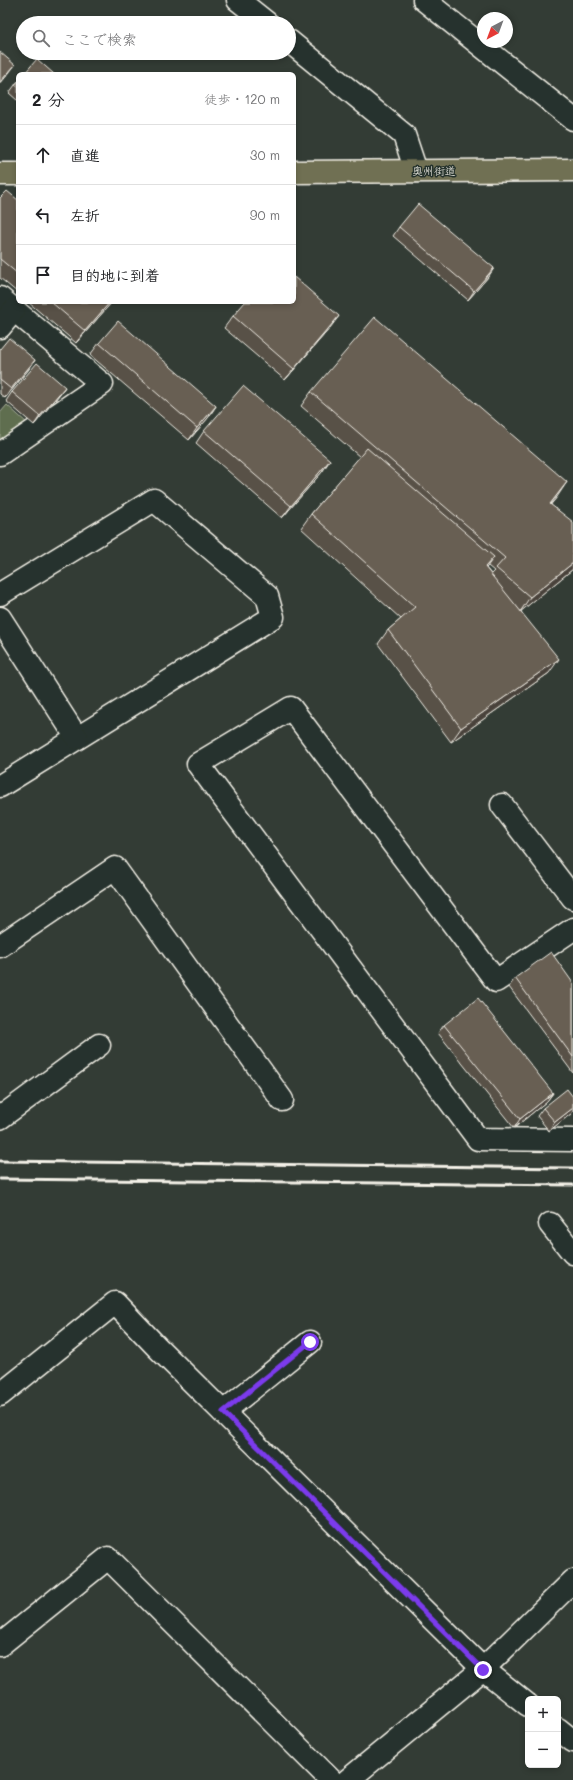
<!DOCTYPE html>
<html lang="ja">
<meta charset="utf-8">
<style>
body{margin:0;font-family:Mali,"Klee One",sans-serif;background:#f2f2f2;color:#202124}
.controls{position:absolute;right:12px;bottom:12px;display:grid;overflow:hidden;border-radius:6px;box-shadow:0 2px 6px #0003}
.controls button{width:36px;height:36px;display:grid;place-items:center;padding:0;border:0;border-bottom:1px solid #e0e0e0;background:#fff;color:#202124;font:20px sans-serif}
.compass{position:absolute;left:477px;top:12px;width:36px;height:36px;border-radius:50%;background:#fff;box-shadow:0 2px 6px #0003;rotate:221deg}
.stop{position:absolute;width:12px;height:12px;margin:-9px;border:3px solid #7c3aed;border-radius:50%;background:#fff}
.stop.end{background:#7c3aed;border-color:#fff;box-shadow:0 1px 4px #0008}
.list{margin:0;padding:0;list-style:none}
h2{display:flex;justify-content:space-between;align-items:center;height:52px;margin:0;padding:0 16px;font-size:17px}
h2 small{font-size:13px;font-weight:400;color:#757577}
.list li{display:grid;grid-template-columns:26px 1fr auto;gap:12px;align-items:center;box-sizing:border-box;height:60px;padding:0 16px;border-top:1px solid #e0e0e0}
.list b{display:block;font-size:15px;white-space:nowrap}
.list em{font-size:13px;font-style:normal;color:#757577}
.icon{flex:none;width:22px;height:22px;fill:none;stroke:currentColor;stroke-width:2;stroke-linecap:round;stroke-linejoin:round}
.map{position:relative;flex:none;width:573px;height:1780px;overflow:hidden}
.search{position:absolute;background:#fff;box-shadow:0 2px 6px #0003;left:16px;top:16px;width:280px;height:44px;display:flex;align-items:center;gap:10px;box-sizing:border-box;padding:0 14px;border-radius:22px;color:#757577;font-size:15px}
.panel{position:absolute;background:#fff;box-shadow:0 2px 6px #0003;left:16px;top:72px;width:280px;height:232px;border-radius:6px}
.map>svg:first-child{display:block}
</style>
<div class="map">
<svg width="573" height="1780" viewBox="0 0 573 1780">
<rect width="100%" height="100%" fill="#333c35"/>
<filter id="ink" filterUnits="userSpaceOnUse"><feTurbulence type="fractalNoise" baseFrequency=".025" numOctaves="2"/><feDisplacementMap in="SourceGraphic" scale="8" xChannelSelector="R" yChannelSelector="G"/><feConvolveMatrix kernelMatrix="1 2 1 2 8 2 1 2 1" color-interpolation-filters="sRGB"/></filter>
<g filter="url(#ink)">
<path fill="#5f6e4f" stroke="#aab09c" d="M7,405L27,423L0,440V413Z"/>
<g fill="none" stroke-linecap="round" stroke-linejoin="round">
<g stroke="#f4f1e8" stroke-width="25">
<g id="street">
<path d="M238,0L267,23"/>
<path d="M424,0L573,119"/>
<path d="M289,41L404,135L416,171"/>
<path d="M0,298L102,384L0,454"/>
<path d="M0,327L14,310"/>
<path d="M0,594L154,500L267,596L273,617L0,786"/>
<path d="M0,618L77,738"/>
<path d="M502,805L573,898"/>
<path d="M573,929L496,981L291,708L198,764L478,1139L573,1140"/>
<path d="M0,946L115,868L282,1100"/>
<path d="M0,1118L99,1045"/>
<path d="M550,1224L573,1253"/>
<path d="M0,1395L115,1303L157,1347L483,1669L528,1705"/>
<path d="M223,1412L310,1342"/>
<path d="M0,1645L108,1558L331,1780"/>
<path d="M558,1729L573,1741"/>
<path d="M348,1780L483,1669L573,1581"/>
</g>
</g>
<g stroke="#f4f1e8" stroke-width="25">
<g id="highway">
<path d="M294,172L573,170"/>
<path d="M0,174H18"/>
</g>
</g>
<use href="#street" stroke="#26332d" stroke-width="22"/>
<use href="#highway" stroke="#706f52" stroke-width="22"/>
<g stroke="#f4f1e8" stroke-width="3">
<path d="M0,1161L573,1168"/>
<path d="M0,1179L573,1185"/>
</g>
</g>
<g fill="#595147" stroke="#f4f1e8" fill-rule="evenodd">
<path d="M18,81V101L9,93Z"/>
<path d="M0,198L18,200V293L0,278Z"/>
<path d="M399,227L494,268L488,277L468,300L393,236Z"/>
<path d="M28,302H112L76,343Z"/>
<path d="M233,316L330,328L285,380L224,328Z"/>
<path d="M99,343L216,406L208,418L189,440L90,355Z"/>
<path d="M0,349L35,360L29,369L5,398L0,394Z"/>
<path d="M65,387L59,395L34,425L6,401L12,392Z"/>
<path d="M311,392L557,497L551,504L573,569L521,611L549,673L451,742L378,644L388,630L401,619L301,528L311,514L360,457L301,406ZM488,566L494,571L491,574L486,568Z"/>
<path d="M204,431L330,460L322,472L282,518L196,443Z"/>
<path d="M515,978L573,983V1073L509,987Z"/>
<path d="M444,1025L553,1093L547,1101L514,1128L438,1033Z"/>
<path d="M573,1097V1111L572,1113L549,1131L537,1116L543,1108Z"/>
</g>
<g fill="#49423a" stroke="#f4f1e8">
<path d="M15,65L9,73L0,84V82Z"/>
<path d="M494,268L488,277L468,300L474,291Z"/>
<path d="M110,302H112L76,343L85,331Z"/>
<path d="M339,316L330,328L285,380L294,369Z"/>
<path d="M35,360L29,369L5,398L11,389Z"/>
<path d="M65,387L59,395L34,425L40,416Z"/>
<path d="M216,406L208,418L189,440L197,428Z"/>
<path d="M330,460L322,472L282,518L291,506Z"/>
<path d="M567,482L557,497L540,518L550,504Z"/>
<path d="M494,557L484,571L485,567Z"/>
<path d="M573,563V569L520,612L530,597Z"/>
<path d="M559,659L549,673L451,742L461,728Z"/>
<path d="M553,1093L547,1101L514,1128L520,1119Z"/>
<path d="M573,1108V1111L572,1113L549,1131L555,1122Z"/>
</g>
<g fill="#685e53" stroke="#f4f1e8">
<path d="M0,52L15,65L0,82Z"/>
<path d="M37,59L54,74H24Z"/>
<path d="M18,81V87L15,85Z"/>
<path d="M7,191L18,200V274L0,259V198Z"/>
<path d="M418,204L494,268L474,291L399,227Z"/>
<path d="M294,277L339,316L294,369L233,316L245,302H294Z"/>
<path d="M51,302H110L85,331Z"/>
<path d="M375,317L567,482L550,504L573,522V563L530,597L496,568L505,558L311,392Z"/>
<path d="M118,321L216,406L197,428L99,343Z"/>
<path d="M9,338L35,360L11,389L0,380V349Z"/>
<path d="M37,363L65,387L40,416L12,392Z"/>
<path d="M243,386L330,460L291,506L204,431Z"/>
<path d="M367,448L494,557L485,567L559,659L461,728L388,630L415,607L311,514Z"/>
<path d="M551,952L573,983V1057L515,978Z"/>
<path d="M478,998L553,1093L520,1119L444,1025Z"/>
<path d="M567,1089L573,1097V1108L555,1122L543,1108Z"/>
</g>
</g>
<g fill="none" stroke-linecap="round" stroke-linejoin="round" filter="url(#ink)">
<path stroke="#7c3aed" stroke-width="5" d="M310,1342L223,1412L483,1670"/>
</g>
<g text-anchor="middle" stroke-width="3" stroke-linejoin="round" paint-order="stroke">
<g font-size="11" fill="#f4f1e8" stroke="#26332d">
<text x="434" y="175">奥州街道</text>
</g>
</g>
</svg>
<div class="controls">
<button>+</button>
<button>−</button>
</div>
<svg class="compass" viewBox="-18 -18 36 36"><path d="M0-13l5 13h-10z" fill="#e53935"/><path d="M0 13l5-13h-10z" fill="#757577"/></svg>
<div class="stop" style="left:310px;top:1342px"></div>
<div class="stop end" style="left:483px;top:1670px"></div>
<div class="search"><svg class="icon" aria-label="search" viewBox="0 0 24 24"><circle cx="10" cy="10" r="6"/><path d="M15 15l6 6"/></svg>ここで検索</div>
<section class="panel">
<h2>2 分<small>徒歩 · 120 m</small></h2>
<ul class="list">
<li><svg class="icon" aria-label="ahead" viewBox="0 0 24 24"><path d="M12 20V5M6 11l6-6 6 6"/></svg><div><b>直進</b></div><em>30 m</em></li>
<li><svg class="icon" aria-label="left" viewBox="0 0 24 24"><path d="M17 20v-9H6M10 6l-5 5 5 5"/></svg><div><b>左折</b></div><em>90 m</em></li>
<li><svg class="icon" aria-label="arrive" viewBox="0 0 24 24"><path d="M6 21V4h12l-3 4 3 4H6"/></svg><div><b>目的地に到着</b></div></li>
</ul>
</section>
</div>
